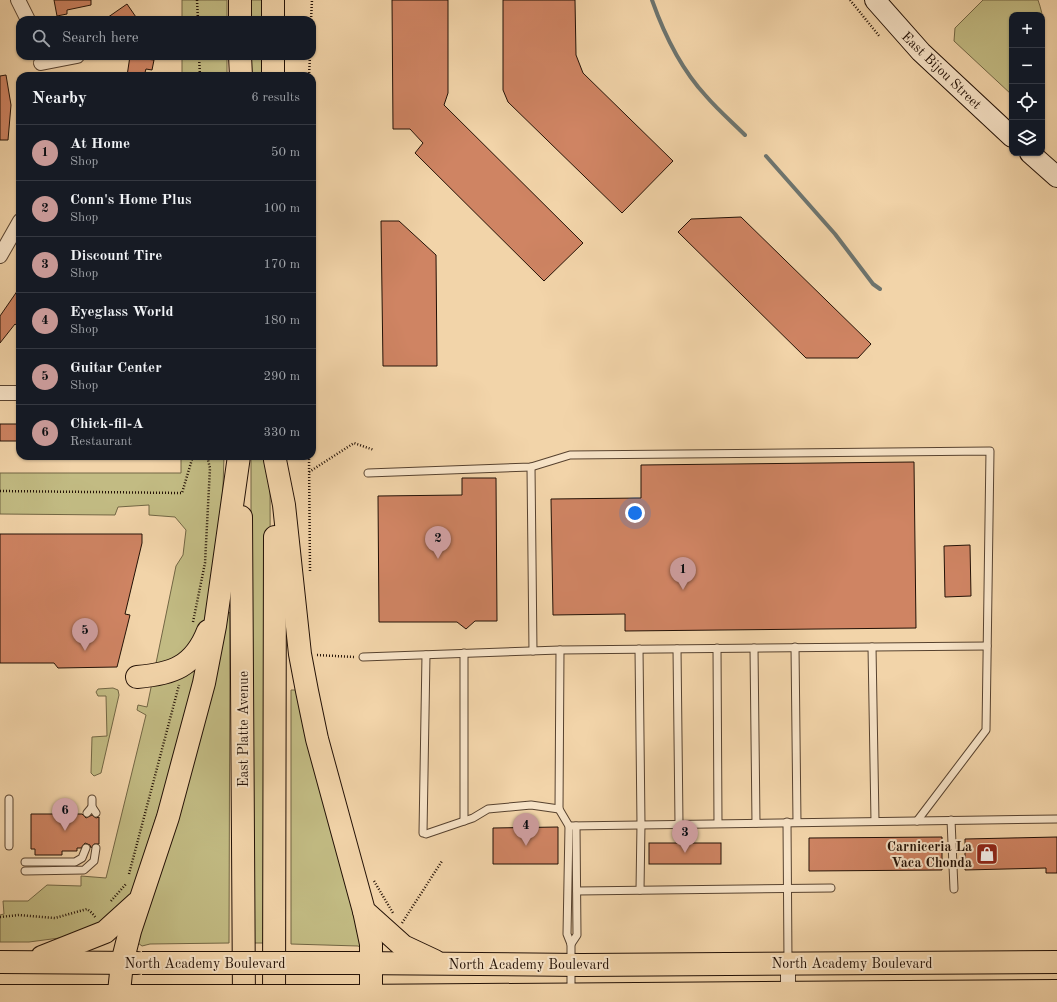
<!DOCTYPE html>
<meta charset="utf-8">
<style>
body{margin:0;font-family:"Old Standard TT",serif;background:#20242c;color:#f1f3f6}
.controls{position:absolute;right:12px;top:12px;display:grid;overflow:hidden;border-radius:8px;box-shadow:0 1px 3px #0004}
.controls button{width:36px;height:36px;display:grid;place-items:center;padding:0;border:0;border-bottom:1px solid #363941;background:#171b24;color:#f1f3f6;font:20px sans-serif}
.you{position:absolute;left:635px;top:513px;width:14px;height:14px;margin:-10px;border:3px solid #fff;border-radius:50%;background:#1a73e8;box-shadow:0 0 0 6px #1a73e833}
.badge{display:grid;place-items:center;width:26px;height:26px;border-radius:50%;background:#c59692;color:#111;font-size:13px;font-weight:700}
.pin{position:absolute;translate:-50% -33px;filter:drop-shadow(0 1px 2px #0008)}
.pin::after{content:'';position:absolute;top:21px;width:14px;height:12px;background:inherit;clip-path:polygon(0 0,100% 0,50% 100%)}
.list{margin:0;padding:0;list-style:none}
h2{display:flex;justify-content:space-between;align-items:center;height:52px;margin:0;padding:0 16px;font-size:17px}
h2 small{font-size:13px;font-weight:400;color:#9ea1a6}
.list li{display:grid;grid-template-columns:26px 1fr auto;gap:12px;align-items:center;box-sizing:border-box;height:56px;padding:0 16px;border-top:1px solid #363941}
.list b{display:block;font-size:15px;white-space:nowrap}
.list p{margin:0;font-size:13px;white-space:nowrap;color:#9ea1a6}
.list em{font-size:13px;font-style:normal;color:#9ea1a6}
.icon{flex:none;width:22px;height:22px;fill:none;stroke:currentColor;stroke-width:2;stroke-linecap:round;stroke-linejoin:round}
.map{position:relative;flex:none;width:1057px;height:1002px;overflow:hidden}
.search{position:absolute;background:#171b24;box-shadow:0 1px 3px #0004;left:16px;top:16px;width:300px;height:44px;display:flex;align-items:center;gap:10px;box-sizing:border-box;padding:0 14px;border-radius:12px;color:#9ea1a6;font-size:15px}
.panel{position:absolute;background:#171b24;box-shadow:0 1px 3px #0004;left:16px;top:72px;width:300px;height:388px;border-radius:12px}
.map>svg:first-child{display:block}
</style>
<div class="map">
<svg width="1057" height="1002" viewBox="0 0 1057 1002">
<rect width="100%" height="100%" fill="#f2d4a9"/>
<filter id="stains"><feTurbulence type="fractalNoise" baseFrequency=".005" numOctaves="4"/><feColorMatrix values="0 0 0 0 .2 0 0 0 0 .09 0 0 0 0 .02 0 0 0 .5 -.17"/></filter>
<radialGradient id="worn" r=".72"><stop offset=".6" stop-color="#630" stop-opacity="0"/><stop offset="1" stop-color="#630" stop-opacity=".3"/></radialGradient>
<g fill="#c2bb83" stroke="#726644">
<rect x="182" y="0" width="45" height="20"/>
<rect x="249" y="0" width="18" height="20"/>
<path d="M983,0H1038C1044,17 1045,30 1042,48V15H1012V95L954,41L955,28Z"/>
<rect x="182" y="56" width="45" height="20"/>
<path d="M249,56H267V76H250Z"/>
<path d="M181,456H224L223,487L214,585L202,650L171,770L133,890L125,904L114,916L67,937L29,942H0V915L4,914L3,901H28L47,885L81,886V876L106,878L146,715L137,710L138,705L147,707L176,566L183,555L186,530L175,517L149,515V505L118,507L115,515L0,514V473H181Z"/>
<path d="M251,456H270L271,943H251Z"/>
<path d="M230,612L229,943L150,944L142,946L138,943L226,615Z"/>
<path d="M113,688L118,690L119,695L101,773L94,776L91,773L92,737L107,736L106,696H98L96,692L98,689Z"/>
<path d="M291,690H298L362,948L358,946L291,944Z"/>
</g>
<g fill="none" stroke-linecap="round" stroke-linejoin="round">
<g stroke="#6d746e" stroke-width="4">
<path d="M652,0C664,34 681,69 706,96C718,110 732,122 745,135"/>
<path d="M766,156L835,234L873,284L880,289"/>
</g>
</g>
<g fill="#cf8463" stroke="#231106">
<path d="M54,0H91V5L67,10V14L57,16Z"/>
<path d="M392,0H448V93L444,105L583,243L544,281L415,153L423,143L410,129H393Z"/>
<path d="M503,0H575L576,55L583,73L673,161L622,213L508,102L503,90Z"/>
<path d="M127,4L138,20H104Z"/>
<path d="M130,56H147L146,59L154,60L152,70L146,69L144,76H127Z"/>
<path d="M6,75L11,105L8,140H0V76Z"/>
<path d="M741,217L871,344L858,358H806L678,232L691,219Z"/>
<path d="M381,221H399L436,255L437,366H383Z"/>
<path d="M20,287V328L15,324L0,343V316Z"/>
<rect x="0" y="424" width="20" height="17"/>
<path d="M914,462L916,628L625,631V614L553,615L551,499L641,498V465Z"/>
<path d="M462,478H496L497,621H475L466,629L457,622H379L378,496L462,495Z"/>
<path d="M0,534H142V543L125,614L130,615L117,667L58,668L54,663H0Z"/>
<path d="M970,545L971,596L945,597L944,546Z"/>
<path d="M31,814H82L86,818L92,815L96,818L99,817V844H94L91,848L90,845L85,843L81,848H77V851H62V855H35V849H31Z"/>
<path d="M558,827V864H493V828Z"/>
<path d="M942,837V870L809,871V838Z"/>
<path d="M1057,837V873H1046V868L965,870V839Z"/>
<rect x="649" y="843" width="72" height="21"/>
</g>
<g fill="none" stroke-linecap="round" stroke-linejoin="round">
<g stroke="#57422f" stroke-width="9">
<g id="lane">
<path d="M531,467L533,651"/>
<path d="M368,473L531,467L570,455L990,451L986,730L917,821"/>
<path d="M795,647L797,822"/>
<path d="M872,647L875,821"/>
<path d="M717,648L718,823"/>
<path d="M754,648L756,823"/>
<path d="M639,649L641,824L640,890"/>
<path d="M677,649L679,823"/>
<path d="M560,650L559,809L569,826L567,934L571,944V992"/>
<path d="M464,653V821"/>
<path d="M363,657L560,650L987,646"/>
<path d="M92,799V807L96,813"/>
<path d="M87,813L92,807"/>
<path d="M951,820L954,889"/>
<path d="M787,822L788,962"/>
<path d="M569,826L1057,819"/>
<path d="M423,833L426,655"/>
<path d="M426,834L473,818L488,809L531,805L559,809"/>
<path d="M9,846V799"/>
<path d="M25,862H75L82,858L86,848"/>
<path d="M25,871L84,870L94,861L96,848"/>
<path d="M577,891L831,888"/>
<path d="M571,944L577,935L576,826"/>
</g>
</g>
<g stroke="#57422f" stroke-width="16">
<g id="street">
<path d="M18,0L28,20"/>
<path d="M41,63L77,56"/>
<path d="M0,256L20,221"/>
<path d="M0,393H20"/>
<path d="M788,1000V963"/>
</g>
</g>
<g stroke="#231106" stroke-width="22">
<g id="secondary">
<path d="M875,0L921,52L1012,137"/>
<path d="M1030,153L1057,177"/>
</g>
</g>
<g stroke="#231106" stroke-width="24">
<g id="highway">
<path d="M240,0V20"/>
<path d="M273,0V20"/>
<path d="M240,56L241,76"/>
<path d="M273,56V76"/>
<path d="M275,460L284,505L300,654L307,691L317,739L364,911L403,946L435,961"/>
<path d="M241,517L244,1002"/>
<path d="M137,677C172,674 194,667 208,631"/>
<path d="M364,911L371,944V1002"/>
<path d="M42,957L105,932L137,903"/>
<path d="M0,962L137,963"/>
<path d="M352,963L582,965L1057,962"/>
<path d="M0,996H149"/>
<path d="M350,996L1057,991"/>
<path d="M118,1002L122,963L130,931L168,817L204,683L215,626L239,456"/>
<path d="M274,1002L275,537"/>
</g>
</g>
<g stroke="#231106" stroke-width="2.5" stroke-dasharray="1 2" stroke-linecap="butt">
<path d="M197,0L198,20"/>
<path d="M850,0L880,37"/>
<path d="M311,20L312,0"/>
<path d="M199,56L200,76"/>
<path d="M309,76L310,56"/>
<path d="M309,456L310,571"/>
<path d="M309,472L354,443L374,450"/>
<path d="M0,491L182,493L193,456"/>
<path d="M193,622L205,563L210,468L207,456"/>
<path d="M317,655L354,657"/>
<path d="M129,874L179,685"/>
<path d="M374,881L393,913"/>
<path d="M111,901L126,884"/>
<path d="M0,917L19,915L55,918L87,909L92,913L96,918"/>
<path d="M402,923L442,861"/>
</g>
<use href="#lane" stroke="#f7e3c7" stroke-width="7"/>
<use href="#street" stroke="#f7e3c7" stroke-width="14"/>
<use href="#secondary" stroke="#f7e3c7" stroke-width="20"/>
<use href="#highway" stroke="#f2d4a9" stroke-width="22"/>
<g stroke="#231106" stroke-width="24" stroke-linecap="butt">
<g id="highway-bridge">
<path d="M142,963H352"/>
<path d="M149,996H350"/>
</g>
</g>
<use href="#highway-bridge" stroke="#f2d4a9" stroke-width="22"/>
</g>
<defs>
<g id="shop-square" transform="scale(1.15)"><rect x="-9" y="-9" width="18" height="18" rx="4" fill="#8f2418" stroke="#f7e3c7"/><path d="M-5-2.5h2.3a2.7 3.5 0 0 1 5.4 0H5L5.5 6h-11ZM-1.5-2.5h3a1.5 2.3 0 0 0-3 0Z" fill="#fff"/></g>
</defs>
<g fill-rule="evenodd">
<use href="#shop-square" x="987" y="854"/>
</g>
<g text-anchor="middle" stroke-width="4" stroke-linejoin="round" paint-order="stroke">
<g font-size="14" fill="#231106" stroke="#f7e3c7">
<text transform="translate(942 70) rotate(44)" y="5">East Bijou Street</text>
<text transform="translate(243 729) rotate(-90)" y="5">East Platte Avenue</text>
<text x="205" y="968">North Academy Boulevard</text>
<text x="852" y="968">North Academy Boulevard</text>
<text x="529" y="969">North Academy Boulevard</text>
</g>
<g font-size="14" font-weight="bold" fill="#231106" stroke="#f7e3c7" text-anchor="end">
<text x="972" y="851">Carniceria La<tspan x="972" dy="16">Vaca Chonda</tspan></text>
</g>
</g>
<rect width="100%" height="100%" filter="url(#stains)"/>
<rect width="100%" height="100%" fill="url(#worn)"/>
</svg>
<div class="controls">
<button>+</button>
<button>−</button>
<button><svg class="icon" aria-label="locate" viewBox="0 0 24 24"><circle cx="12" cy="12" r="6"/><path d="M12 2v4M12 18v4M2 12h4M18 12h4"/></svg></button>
<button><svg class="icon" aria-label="layers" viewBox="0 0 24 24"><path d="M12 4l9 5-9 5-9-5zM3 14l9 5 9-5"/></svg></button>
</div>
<div class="you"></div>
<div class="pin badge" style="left:683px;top:590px">1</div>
<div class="pin badge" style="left:438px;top:559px">2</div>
<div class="pin badge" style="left:685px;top:853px">3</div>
<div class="pin badge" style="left:526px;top:846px">4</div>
<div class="pin badge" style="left:85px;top:651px">5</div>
<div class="pin badge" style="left:65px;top:831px">6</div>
<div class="search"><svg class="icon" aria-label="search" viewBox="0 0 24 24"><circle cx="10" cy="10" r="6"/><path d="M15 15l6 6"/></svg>Search here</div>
<section class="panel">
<h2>Nearby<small>6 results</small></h2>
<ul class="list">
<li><span class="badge">1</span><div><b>At Home</b><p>Shop</p></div><em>50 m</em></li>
<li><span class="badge">2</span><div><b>Conn's Home Plus</b><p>Shop</p></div><em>100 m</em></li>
<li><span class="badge">3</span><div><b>Discount Tire</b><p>Shop</p></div><em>170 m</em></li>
<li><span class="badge">4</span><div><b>Eyeglass World</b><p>Shop</p></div><em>180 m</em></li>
<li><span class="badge">5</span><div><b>Guitar Center</b><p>Shop</p></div><em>290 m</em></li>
<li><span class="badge">6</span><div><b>Chick-fil-A</b><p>Restaurant</p></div><em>330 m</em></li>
</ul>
</section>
</div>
